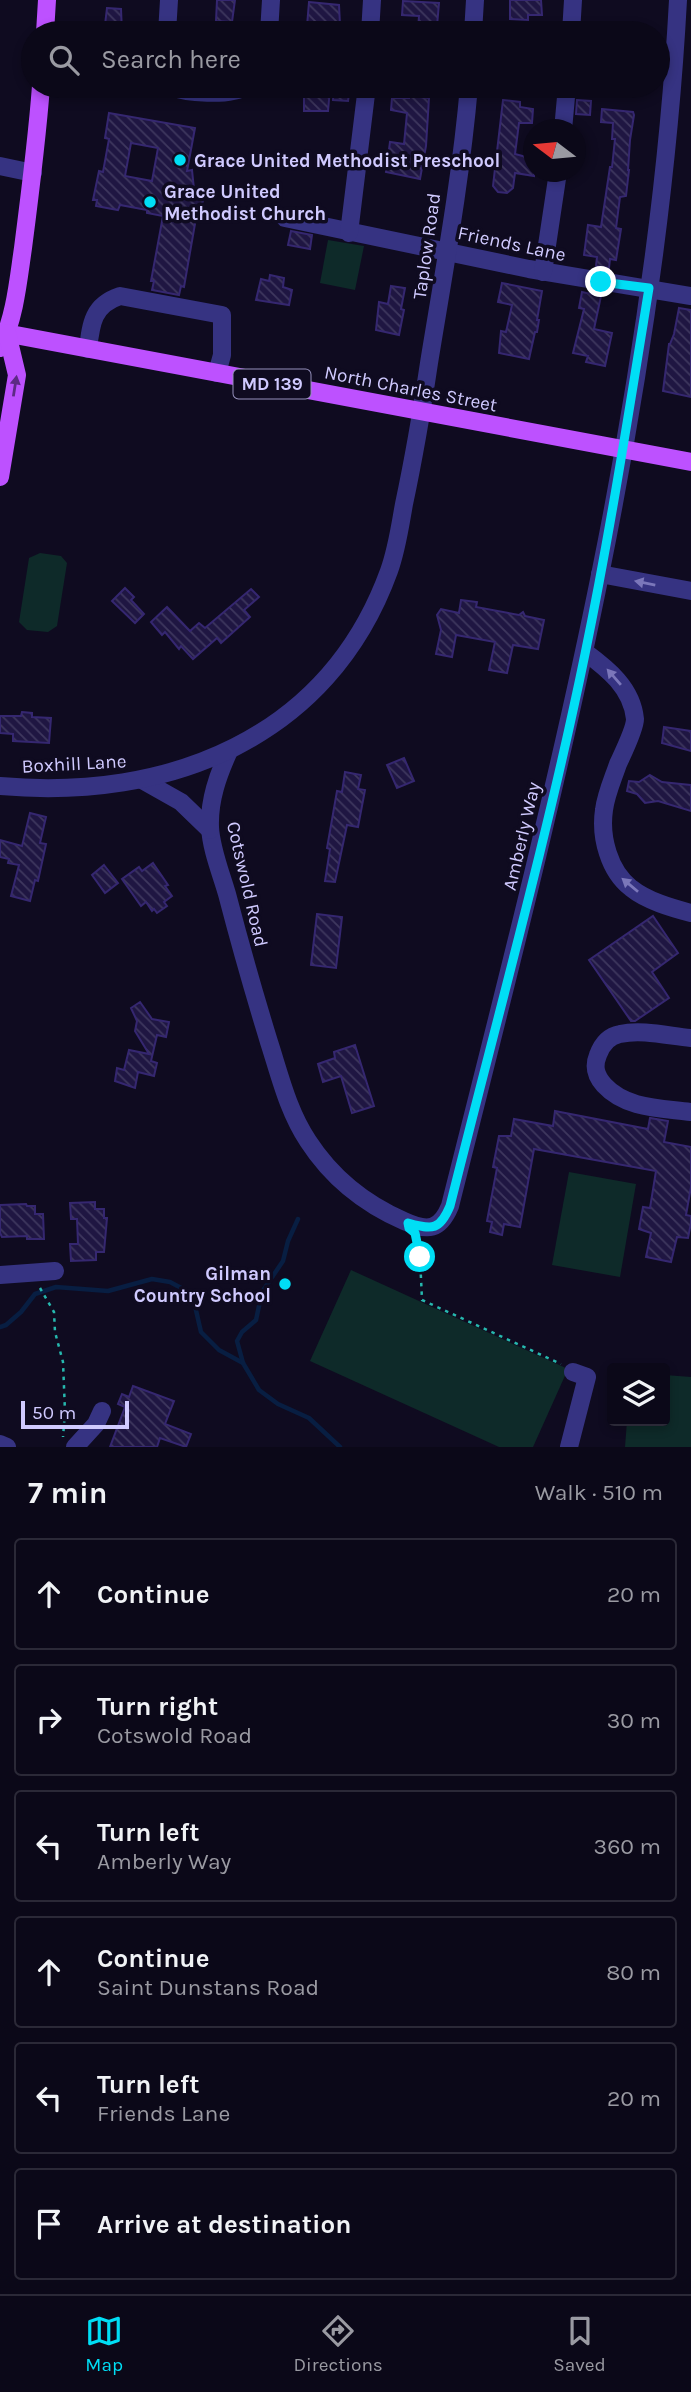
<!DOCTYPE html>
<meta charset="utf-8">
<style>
body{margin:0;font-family:Karla,sans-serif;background:#191625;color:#f1f3f6}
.controls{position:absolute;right:21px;bottom:21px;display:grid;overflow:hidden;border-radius:7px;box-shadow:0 4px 10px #0003}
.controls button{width:63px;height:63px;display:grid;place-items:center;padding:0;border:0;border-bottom:2px solid #2b2937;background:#0b0818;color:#f1f3f6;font:35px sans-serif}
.compass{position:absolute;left:523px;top:119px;width:63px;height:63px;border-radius:50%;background:#0b0818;box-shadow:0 4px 10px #0003;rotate:286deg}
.scale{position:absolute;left:21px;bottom:18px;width:108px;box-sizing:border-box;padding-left:7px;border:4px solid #d0caff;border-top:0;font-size:19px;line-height:24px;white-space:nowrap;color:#d0caff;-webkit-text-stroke:5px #0f0b20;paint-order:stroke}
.stop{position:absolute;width:21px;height:21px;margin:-16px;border:5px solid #00def5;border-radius:50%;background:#fff}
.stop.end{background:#00def5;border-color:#fff;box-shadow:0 2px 7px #0008}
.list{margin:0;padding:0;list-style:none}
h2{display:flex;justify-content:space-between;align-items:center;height:91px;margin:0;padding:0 28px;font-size:30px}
h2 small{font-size:23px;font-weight:400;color:#9a9aa2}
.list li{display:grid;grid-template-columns:46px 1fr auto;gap:21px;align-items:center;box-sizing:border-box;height:112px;margin:0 14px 14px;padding:0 14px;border:2px solid #2b2937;border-radius:7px}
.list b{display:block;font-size:26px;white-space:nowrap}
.list p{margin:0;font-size:23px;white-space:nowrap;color:#9a9aa2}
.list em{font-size:23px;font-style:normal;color:#9a9aa2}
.icon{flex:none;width:38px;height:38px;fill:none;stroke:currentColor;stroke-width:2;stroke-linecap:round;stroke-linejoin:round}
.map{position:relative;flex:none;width:691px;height:1447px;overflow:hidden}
.search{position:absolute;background:#0b0818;box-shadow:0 4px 10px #0003;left:21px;right:21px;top:21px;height:77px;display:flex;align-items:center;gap:18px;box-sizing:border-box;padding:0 24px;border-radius:38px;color:#9a9aa2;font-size:26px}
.sheet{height:847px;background:#0b0818}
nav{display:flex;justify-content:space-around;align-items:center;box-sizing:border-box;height:98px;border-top:2px solid #2b2937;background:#0b0818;font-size:19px;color:#9a9aa2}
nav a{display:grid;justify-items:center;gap:4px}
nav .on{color:#00def5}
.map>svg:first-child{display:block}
</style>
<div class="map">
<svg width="691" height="1447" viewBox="0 0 691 1447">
<defs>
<pattern id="building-back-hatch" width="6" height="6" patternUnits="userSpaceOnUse" patternTransform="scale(1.75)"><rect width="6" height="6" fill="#1f1642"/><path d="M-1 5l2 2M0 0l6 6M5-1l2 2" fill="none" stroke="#3e375e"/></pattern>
</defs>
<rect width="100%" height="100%" fill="#0f0b20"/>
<g fill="#0e2a29">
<path d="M328,240L364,246L355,290L320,283Z"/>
<path d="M40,553L61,556L67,563L57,626L48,632L27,630L19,622L29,558Z"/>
<path d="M569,1172L636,1184L620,1277L552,1265Z"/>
<path d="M351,1270L568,1369L533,1447H499L310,1361Z"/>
<path d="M665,1375L691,1377V1447H625L627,1421H665Z"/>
</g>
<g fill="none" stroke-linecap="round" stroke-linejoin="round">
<g stroke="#081e42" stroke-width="4.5">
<path d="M0,1327L6,1325L21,1312L35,1294L56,1287L108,1291L152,1279L170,1282L185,1290L195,1306L201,1332L219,1350L243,1363L259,1390L278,1404L309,1418L340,1447"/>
<path d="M243,1363L237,1341L242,1332L256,1320L262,1292L283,1261L288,1241L298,1219"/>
</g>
</g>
<g fill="url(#building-back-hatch)" stroke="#352770" stroke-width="2" fill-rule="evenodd">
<path d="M217,0H235L232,22L216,21Z"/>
<path d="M510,0H541L542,15H528V20L510,19Z"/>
<path d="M403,1L439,3L437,26H431V31L418,30L419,16L402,15Z"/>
<path d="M309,2L339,5L340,25H326V27L307,26Z"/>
<path d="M107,8L121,9L122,33H104Z"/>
<path d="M304,86L330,89L328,111H304Z"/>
<path d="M334,86L350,88L348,101L333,100Z"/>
<path d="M409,96L429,98L426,146L420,179L386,172L390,142L404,144L407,113L391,110L392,98H409Z"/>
<path d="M503,100L520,102V107L533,109L532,123H519L515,154L534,159V176L515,173L513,188L507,193L498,192L493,186Z"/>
<path d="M577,100L591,101L590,115L576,114Z"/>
<path d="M602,109L633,112L634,115L630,140L628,170H629L626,196L620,197L616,228L621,229L616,260L610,259L609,268L596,266L597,257L584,255L588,225L601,227L610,167H612L615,139H612L613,123L601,122Z"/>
<path d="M109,113L195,128L187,171L192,170L194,189L201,190V195H204L199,219L196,218L184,287L181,286L179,295L152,290L154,281H151L163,216L147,213V210L120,205L118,210L96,206L97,200H93L99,171L103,172L109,139L105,138ZM131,143L158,148L152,181L125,176Z"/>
<path d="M291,231L312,235L310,249L288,245Z"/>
<path d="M270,275L284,278L283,287L292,290L289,305L256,300L261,279L269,281Z"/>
<path d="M502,283L542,291L537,320H539L537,332H535L529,359L499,353L501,331L506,332L512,305L498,302Z"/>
<path d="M391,286L405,288L401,309L404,310L399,335L376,330L379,302L388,304Z"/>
<path d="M582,292L601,296L594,329L612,333L605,366L586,362L588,356L573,353L584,309L579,308Z"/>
<path d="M679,308L691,310V397L663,391L669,344H670L674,334Z"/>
<path d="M125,588L134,597L131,600L144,614L135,623L112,601Z"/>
<path d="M251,589L259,597L244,610L250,617L221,643L217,638L193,659L181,646L179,649L165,632L162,635L151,622L167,607L190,631L199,623L205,628Z"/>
<path d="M461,600L477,602L476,607L519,615L523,612L525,616L544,620L538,649L513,645L507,673L489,670L495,642L456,635L452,657L436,654L441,630L437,615L441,609L459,613Z"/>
<path d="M22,712L32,713V717L51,718L49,743L13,741V734L0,733V716H21Z"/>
<path d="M664,727L691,731V751L662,743Z"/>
<path d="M404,758L414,781L397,788L387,765Z"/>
<path d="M345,772L361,775L358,789L365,790L358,827L347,825L335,882L325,881L330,849L327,848L337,791L342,792Z"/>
<path d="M650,775L662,782L691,785V811L658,801L645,803L637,794L627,791L629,781L639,782Z"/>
<path d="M30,813L46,817L40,843L46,844L38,881L35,880L30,901L11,896L19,865L8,863L9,859L0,857V840L22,846Z"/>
<path d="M153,863L168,885L165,886L172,896L164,902L167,906L157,913L154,909L152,911L146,902L141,906L122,879L139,867L142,871Z"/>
<path d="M104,865L118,883L105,893L92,875Z"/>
<path d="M317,914L342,917L336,968L311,965Z"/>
<path d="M653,916L678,953L652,972L669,998L635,1021H631L589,960Z"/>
<path d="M140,1002L152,1019L169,1022L166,1037L157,1035L151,1061L157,1063L154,1076L138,1072L135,1088L115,1081L117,1068L124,1070L129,1050L149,1054L135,1031L137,1021L131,1008Z"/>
<path d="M355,1045L374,1106L352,1113L341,1076L323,1082L318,1064L335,1058L334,1052Z"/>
<path d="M555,1111L648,1129L650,1118L668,1121L664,1142L691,1147V1187L686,1215L691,1216V1223L688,1238L677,1237L671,1262L646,1257L651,1233L639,1229L643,1207L650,1208L656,1171L534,1149L520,1227L504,1224L502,1235L490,1232L492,1222L487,1221L497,1168L493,1167L499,1136H511L514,1119L553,1126Z"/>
<path d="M95,1202V1209H104V1218H107L104,1252H96V1260L71,1261L70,1244H78L77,1219H71L70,1203Z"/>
<path d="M26,1204L27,1206H35V1214H43L44,1239H27V1236L2,1237L0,1233V1205Z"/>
<path d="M133,1386L174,1401L165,1424L191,1434L186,1447L160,1438L157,1447H110L125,1407L118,1404L122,1394L129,1397Z"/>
</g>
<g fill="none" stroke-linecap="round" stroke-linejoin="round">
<g stroke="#26b8ae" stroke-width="2.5" stroke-dasharray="3.5 5" stroke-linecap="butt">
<path d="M417,1241V1249L420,1257L422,1300L561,1364"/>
<path d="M40,1288L54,1312L55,1332L63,1362L65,1412L63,1437"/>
</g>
<g stroke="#363382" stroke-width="18">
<path d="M167,33L169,0"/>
<path d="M269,33L271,0"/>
<path d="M370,33L372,0"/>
<path d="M473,33L475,0"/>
<path d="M571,33L573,0"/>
<path d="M167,86C186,93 229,97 247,86"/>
<path d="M563,130L567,86"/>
<path d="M0,166L33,173"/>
<path d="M285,218L529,269L691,296"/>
<path d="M349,233L367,86"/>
<path d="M543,272L558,172"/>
<path d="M88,349C91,323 93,305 120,296L222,315V355L217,373"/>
<path d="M600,574L691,591"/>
<path d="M585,652C608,669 632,688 635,719C635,729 623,753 618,764C613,779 606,794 604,810C600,837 609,871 631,888C647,901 672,908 691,913"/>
<path d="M229,751C218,775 209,800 210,827C211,849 221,873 227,894C240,944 254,993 269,1042C280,1076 288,1111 308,1141C332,1178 365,1204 404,1221C428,1232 440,1230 450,1206C550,809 656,410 678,0"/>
<path d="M142,780L181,802L210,830"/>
<path d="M0,786C168,801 328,739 389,571C397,549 400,526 404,504C414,457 422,410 429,363C444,271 461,179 469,86"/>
<path d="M691,1038C669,1036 642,1029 620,1034C609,1036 602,1044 598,1055C593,1067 596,1076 604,1085C626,1109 661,1108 691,1112"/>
<path d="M0,1275L55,1271"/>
<path d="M0,1444L7,1447"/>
<path d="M75,1447L96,1424L102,1411"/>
<path d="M569,1447L587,1377L573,1372"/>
</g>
<g stroke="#bd51ff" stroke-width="18">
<path d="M45,33L47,0"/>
<path d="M0,332L691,462"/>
<path d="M0,348C15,317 18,282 23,248C30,194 37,140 41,86"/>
<path d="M0,477L17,375L7,333"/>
</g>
</g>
<defs><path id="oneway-solid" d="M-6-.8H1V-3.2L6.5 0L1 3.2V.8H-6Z" transform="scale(1.75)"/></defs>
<use fill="#5d2a84" href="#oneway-solid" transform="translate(15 386) rotate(-81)"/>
<g fill="#7b77ba">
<use href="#oneway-solid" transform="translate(645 583) rotate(-169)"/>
<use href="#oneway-solid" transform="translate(614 677) rotate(-131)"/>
<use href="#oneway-solid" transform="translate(630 885) rotate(-140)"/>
</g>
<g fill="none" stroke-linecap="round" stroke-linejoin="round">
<path stroke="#00def5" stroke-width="9" d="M420,1257L415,1233L409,1228L408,1223C433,1230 440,1230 450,1206C496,1022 547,839 585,654C610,533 629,411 649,288L601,282"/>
</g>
<g fill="#00def5" stroke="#0f0b20" stroke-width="2.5">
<circle cx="180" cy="160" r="7"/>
<circle cx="150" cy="202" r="7"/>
<circle cx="285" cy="1284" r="7"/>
</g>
<g text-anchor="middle" stroke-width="7" stroke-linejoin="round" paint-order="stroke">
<rect fill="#0f0b20" stroke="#9691bc" stroke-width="2" x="233.5" y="369.5" width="77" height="29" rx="5"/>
<g font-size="18" font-weight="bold" fill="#d0caff">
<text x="272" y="390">MD 139</text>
</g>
<g font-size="19" font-weight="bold" fill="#d0caff" stroke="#0f0b20" text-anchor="start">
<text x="194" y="167">Grace United Methodist Preschool</text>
<text x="164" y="198">Grace United<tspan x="164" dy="22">Methodist Church</tspan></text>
<text x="271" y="1280" text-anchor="end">Gilman<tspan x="271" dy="22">Country School</tspan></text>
</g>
<g font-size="19" fill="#d0caff" stroke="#0f0b20">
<text transform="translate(512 243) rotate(12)" y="7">Friends Lane</text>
<text transform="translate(426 246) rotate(-82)" y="7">Taplow Road</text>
<text transform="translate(411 388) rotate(11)" y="7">North Charles Street</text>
<text transform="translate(74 763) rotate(-3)" y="7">Boxhill Lane</text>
<text transform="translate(521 836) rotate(-77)" y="7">Amberly Way</text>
<text transform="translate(248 884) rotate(77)" y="7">Cotswold Road</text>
</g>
</g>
</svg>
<div class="controls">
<button><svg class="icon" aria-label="layers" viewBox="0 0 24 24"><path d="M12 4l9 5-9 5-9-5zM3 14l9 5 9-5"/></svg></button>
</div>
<svg class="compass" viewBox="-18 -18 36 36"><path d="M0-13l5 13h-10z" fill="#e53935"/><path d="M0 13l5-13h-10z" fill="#9a9aa2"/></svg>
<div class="scale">50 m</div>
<div class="stop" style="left:420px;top:1257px"></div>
<div class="stop end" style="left:601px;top:282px"></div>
<div class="search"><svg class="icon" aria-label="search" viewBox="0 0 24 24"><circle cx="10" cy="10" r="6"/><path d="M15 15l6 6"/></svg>Search here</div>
</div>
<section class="sheet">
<h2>7 min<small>Walk · 510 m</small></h2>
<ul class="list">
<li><svg class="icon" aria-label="ahead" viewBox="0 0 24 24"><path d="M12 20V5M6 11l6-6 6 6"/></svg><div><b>Continue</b></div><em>20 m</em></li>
<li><svg class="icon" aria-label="right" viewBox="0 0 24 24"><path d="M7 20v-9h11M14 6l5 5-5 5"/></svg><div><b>Turn right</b><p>Cotswold Road</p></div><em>30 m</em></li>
<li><svg class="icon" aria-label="left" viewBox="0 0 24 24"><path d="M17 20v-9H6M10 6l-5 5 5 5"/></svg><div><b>Turn left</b><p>Amberly Way</p></div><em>360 m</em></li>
<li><svg class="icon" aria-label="ahead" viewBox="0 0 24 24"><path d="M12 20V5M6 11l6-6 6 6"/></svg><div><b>Continue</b><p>Saint Dunstans Road</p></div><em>80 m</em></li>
<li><svg class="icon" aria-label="left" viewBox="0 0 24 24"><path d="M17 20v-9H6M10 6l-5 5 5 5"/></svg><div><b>Turn left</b><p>Friends Lane</p></div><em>20 m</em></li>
<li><svg class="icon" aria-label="arrive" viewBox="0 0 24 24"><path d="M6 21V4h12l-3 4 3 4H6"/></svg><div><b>Arrive at destination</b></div></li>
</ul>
</section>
<nav>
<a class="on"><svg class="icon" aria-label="map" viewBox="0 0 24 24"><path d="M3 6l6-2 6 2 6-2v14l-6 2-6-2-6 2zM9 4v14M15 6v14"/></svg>Map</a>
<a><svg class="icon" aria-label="directions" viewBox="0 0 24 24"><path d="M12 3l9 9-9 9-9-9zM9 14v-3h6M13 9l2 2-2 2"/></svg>Directions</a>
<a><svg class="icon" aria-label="saved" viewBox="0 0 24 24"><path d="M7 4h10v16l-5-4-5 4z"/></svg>Saved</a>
</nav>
